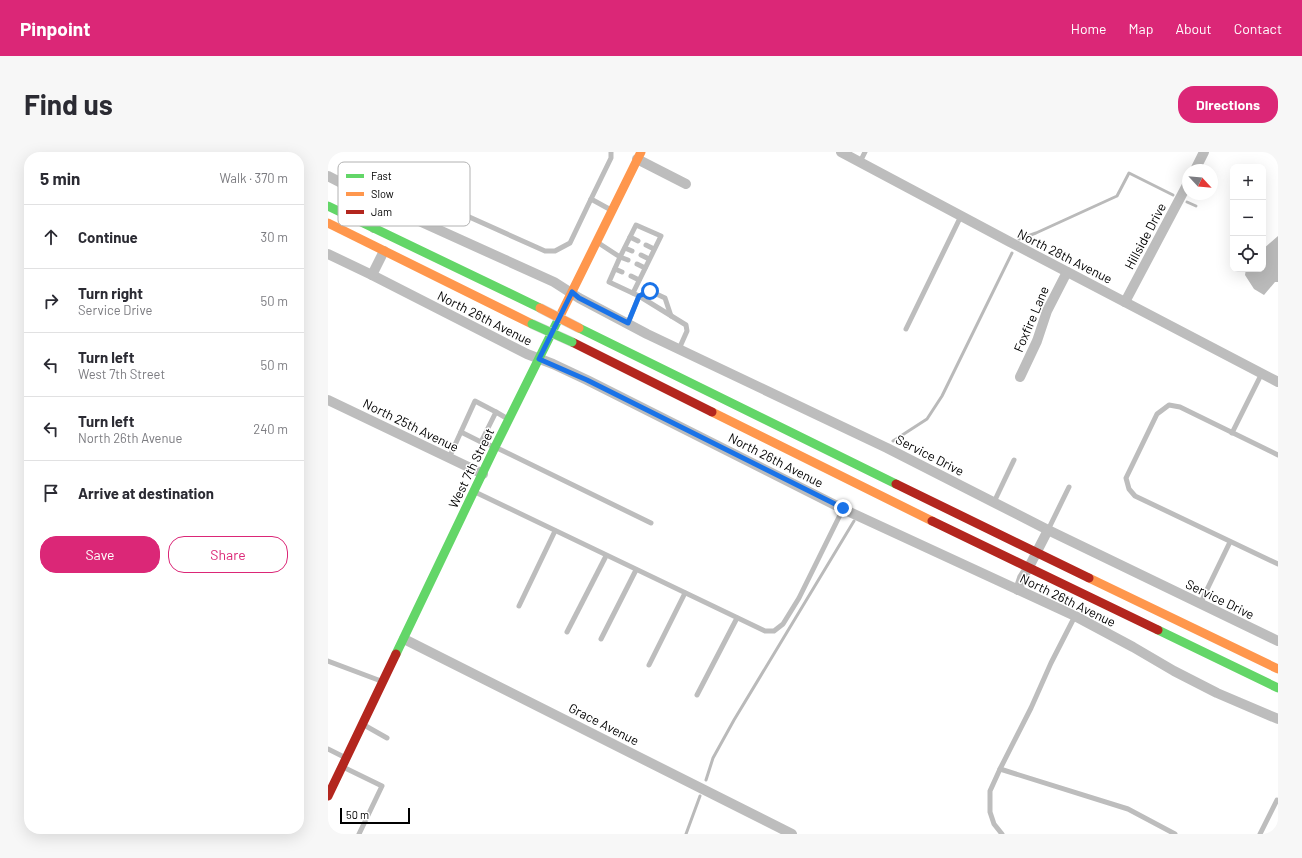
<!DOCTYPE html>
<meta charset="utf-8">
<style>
body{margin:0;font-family:Barlow,sans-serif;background:#f7f7f7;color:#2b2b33}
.controls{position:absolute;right:12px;top:12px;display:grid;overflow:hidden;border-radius:8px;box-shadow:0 4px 16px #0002}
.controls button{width:36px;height:36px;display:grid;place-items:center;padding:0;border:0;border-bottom:1px solid #e1e1e2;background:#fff;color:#2b2b33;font:20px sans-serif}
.compass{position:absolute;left:854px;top:12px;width:36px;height:36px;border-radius:50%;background:#fff;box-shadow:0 4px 16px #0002;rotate:116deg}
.scale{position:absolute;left:12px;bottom:10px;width:70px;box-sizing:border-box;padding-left:4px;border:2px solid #000;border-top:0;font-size:11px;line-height:14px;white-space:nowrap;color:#000;-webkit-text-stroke:3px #fff;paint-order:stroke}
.stop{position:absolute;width:12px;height:12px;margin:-9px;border:3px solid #1a73e8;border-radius:50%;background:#fff}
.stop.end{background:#1a73e8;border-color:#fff;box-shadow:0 1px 4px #0008}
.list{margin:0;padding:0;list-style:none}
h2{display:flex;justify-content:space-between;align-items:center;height:52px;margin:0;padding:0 16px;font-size:17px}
h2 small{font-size:13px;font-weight:400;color:#7c7c81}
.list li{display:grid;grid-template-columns:26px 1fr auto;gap:12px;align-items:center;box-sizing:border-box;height:64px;padding:0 16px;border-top:1px solid #e1e1e2}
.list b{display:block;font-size:15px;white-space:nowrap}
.list p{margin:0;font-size:13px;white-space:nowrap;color:#7c7c81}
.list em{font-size:13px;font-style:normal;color:#7c7c81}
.actions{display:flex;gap:8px;padding:12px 16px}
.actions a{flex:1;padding:9px 0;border:1px solid #db2777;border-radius:16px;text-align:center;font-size:14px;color:#db2777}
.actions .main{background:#db2777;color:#fff}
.icon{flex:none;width:22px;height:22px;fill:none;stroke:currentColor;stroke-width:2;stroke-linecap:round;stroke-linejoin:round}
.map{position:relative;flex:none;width:950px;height:682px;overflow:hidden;border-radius:16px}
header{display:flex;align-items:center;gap:24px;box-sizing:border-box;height:56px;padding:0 20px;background:#db2777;color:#fff}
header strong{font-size:19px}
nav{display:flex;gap:22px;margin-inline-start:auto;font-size:14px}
.intro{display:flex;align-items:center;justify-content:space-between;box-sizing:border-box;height:96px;padding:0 24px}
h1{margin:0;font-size:28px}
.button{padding:10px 18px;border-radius:16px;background:#db2777;color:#fff;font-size:14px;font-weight:700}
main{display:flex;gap:24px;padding:0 24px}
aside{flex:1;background:#fff;border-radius:16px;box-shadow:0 4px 16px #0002}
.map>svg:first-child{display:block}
</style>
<header>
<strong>Pinpoint</strong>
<nav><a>Home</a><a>Map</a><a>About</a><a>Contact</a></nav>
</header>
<div class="intro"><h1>Find us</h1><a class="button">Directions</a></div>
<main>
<aside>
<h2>5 min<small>Walk · 370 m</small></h2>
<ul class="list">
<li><svg class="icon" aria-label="ahead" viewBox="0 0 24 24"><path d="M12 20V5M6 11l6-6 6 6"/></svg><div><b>Continue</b></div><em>30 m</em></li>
<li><svg class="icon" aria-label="right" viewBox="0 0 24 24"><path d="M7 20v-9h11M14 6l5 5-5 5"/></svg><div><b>Turn right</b><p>Service Drive</p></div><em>50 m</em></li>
<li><svg class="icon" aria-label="left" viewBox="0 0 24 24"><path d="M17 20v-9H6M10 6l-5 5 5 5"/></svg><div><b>Turn left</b><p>West 7th Street</p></div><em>50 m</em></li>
<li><svg class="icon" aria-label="left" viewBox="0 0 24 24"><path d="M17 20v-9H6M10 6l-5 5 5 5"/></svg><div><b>Turn left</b><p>North 26th Avenue</p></div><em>240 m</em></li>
<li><svg class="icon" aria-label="arrive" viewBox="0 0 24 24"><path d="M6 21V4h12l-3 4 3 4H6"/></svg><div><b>Arrive at destination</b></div></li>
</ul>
<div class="actions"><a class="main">Save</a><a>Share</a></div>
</aside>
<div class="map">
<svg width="950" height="682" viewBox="0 0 950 682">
<rect width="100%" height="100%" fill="#fff"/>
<path fill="#bababa" d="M950,84V130H947L936,143L926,137L917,123L918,117H935V97Z"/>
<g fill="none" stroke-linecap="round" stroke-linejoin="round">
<g stroke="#bababa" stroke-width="3">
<path d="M859,50L868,54"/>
<path d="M691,87L708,81L789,44L801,21L845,43"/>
<path d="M565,289L599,267L614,244L684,101"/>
<path d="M378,628L385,606L406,568L526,369"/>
<path d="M358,682L372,644"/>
</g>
<g stroke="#bdbdbd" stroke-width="5">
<path d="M532,10L537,0"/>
<path d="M90,42L217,99H227L242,91L263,47"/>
<path d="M283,58L263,47L283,6V0"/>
<path d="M302,85L310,89"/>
<path d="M269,90L292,105L281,130L311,144L322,139L337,146L343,164"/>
<path d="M318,93L326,97"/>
<path d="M297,96L304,99"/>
<path d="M313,103L321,107"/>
<path d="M300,108L292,105L308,73L333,84L305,141"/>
<path d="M309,112L317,116"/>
<path d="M287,117L294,120"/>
<path d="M303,124L311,128"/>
<path d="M300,171L311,144L358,173L359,179L351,197"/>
<path d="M578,177L633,64"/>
<path d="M180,267L168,260L153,290L167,295L323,371"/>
<path d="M133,280L153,290"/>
<path d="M904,281L934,221"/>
<path d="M950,303L852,255L841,253L829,262L798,326L801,337L807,344L950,412"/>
<path d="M121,306L147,249L168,260"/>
<path d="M147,340L437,479H446L455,472L471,446L515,357"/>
<path d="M666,350L686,308"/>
<path d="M720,378L741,335"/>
<path d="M872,452L902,390"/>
<path d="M191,454L227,379"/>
<path d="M239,480L278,404"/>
<path d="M273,487L308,418"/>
<path d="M0,509L53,529"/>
<path d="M321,513L357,441"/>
<path d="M369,543L409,466"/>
<path d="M36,573L59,586"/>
<path d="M0,597L18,606"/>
<path d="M15,615L54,634L31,682"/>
<path d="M672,617L800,657L847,682"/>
<path d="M674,682L666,672L662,660V639L672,617L703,556L723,511L747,464"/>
<path d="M932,682L949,648L950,649"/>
</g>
<g stroke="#bdbdbd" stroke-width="10">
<path d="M513,0L682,90L950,230"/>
<path d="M309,7L358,32"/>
<path d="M867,18L876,0"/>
<path d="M0,24L58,54L226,130L251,146L319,182L559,296L720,378L950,489"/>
<path d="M46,76L58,54"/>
<path d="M0,102L44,123L199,202L225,212L259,228L515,357L747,464L805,495L846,519L889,541L950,567"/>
<path d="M44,123L56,99"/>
<path d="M797,150L860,31"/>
<path d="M692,225L709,189L719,159L739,120"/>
<path d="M0,248L155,322"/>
<path d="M690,438L694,426L701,415L720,378"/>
<path d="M76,487L464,682"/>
</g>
<g stroke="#63d668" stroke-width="9">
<path d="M0,54L212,156"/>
<path d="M251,176L568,332"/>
<path d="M830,478L950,536"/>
<path d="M68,502L167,295L232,164"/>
</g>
<g stroke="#ff974d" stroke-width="9">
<path d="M0,71L204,172"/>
<path d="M232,164L313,0"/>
<path d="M384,260L604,369"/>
<path d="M761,426L950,517"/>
</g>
<g stroke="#b3261e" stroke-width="9">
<path d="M244,190L384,260"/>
<path d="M568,332L761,426"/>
<path d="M604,369L830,478"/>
<path d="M0,644L68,502"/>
</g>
<g stroke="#dbdbdb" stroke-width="10" stroke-linecap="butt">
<path id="fast-bridge" d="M204,172L244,190"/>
</g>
<g stroke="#dbdbdb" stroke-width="10" stroke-linecap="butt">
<path id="slow-bridge" d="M212,156L251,176"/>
</g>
<use href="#fast-bridge" stroke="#63d668" stroke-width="9"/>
<use href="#slow-bridge" stroke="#ff974d" stroke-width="9"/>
</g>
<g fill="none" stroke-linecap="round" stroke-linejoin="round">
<path stroke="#1a73e8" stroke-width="5" d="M322,139L311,144L300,171L251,146L244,140L211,207L259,228L515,356"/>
</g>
<g text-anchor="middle" stroke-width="3" stroke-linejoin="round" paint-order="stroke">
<g font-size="13" fill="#000" stroke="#fff">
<text transform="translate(817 84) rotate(-62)" y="5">Hillside Drive</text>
<text transform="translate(737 104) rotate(27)" y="5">North 28th Avenue</text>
<text transform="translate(157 166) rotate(27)" y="5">North 26th Avenue</text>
<text transform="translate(703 167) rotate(-67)" y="5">Foxfire Lane</text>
<text transform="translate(83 273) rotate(26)" y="5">North 25th Avenue</text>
<text transform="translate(602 303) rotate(27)" y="5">Service Drive</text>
<text transform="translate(448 308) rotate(27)" y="5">North 26th Avenue</text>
<text transform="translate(143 316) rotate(-64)" y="5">West 7th Street</text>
<text transform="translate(892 447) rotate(26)" y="5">Service Drive</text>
<text transform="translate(740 448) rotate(26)" y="5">North 26th Avenue</text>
<text transform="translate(276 572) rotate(27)" y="5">Grace Avenue</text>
</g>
</g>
<rect x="10" y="10" width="132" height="64" rx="6" fill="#fff" stroke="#b2b2b2" stroke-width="1"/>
<rect x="18" y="22" width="18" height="4" fill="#63d668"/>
<rect x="18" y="40" width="18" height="4" fill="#ff974d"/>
<rect x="18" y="58" width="18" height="4" fill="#b3261e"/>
<g font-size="11" fill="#000">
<text x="43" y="28">Fast</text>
<text x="43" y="46">Slow</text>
<text x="43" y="64">Jam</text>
</g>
</svg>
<div class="controls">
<button>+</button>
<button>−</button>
<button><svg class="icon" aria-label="locate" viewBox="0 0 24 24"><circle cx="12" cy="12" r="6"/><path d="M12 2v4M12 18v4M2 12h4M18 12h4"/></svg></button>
</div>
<svg class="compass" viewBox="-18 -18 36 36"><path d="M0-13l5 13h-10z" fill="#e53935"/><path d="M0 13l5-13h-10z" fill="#7c7c81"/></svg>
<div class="scale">50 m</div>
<div class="stop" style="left:322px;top:139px"></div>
<div class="stop end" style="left:515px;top:356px"></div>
</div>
</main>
